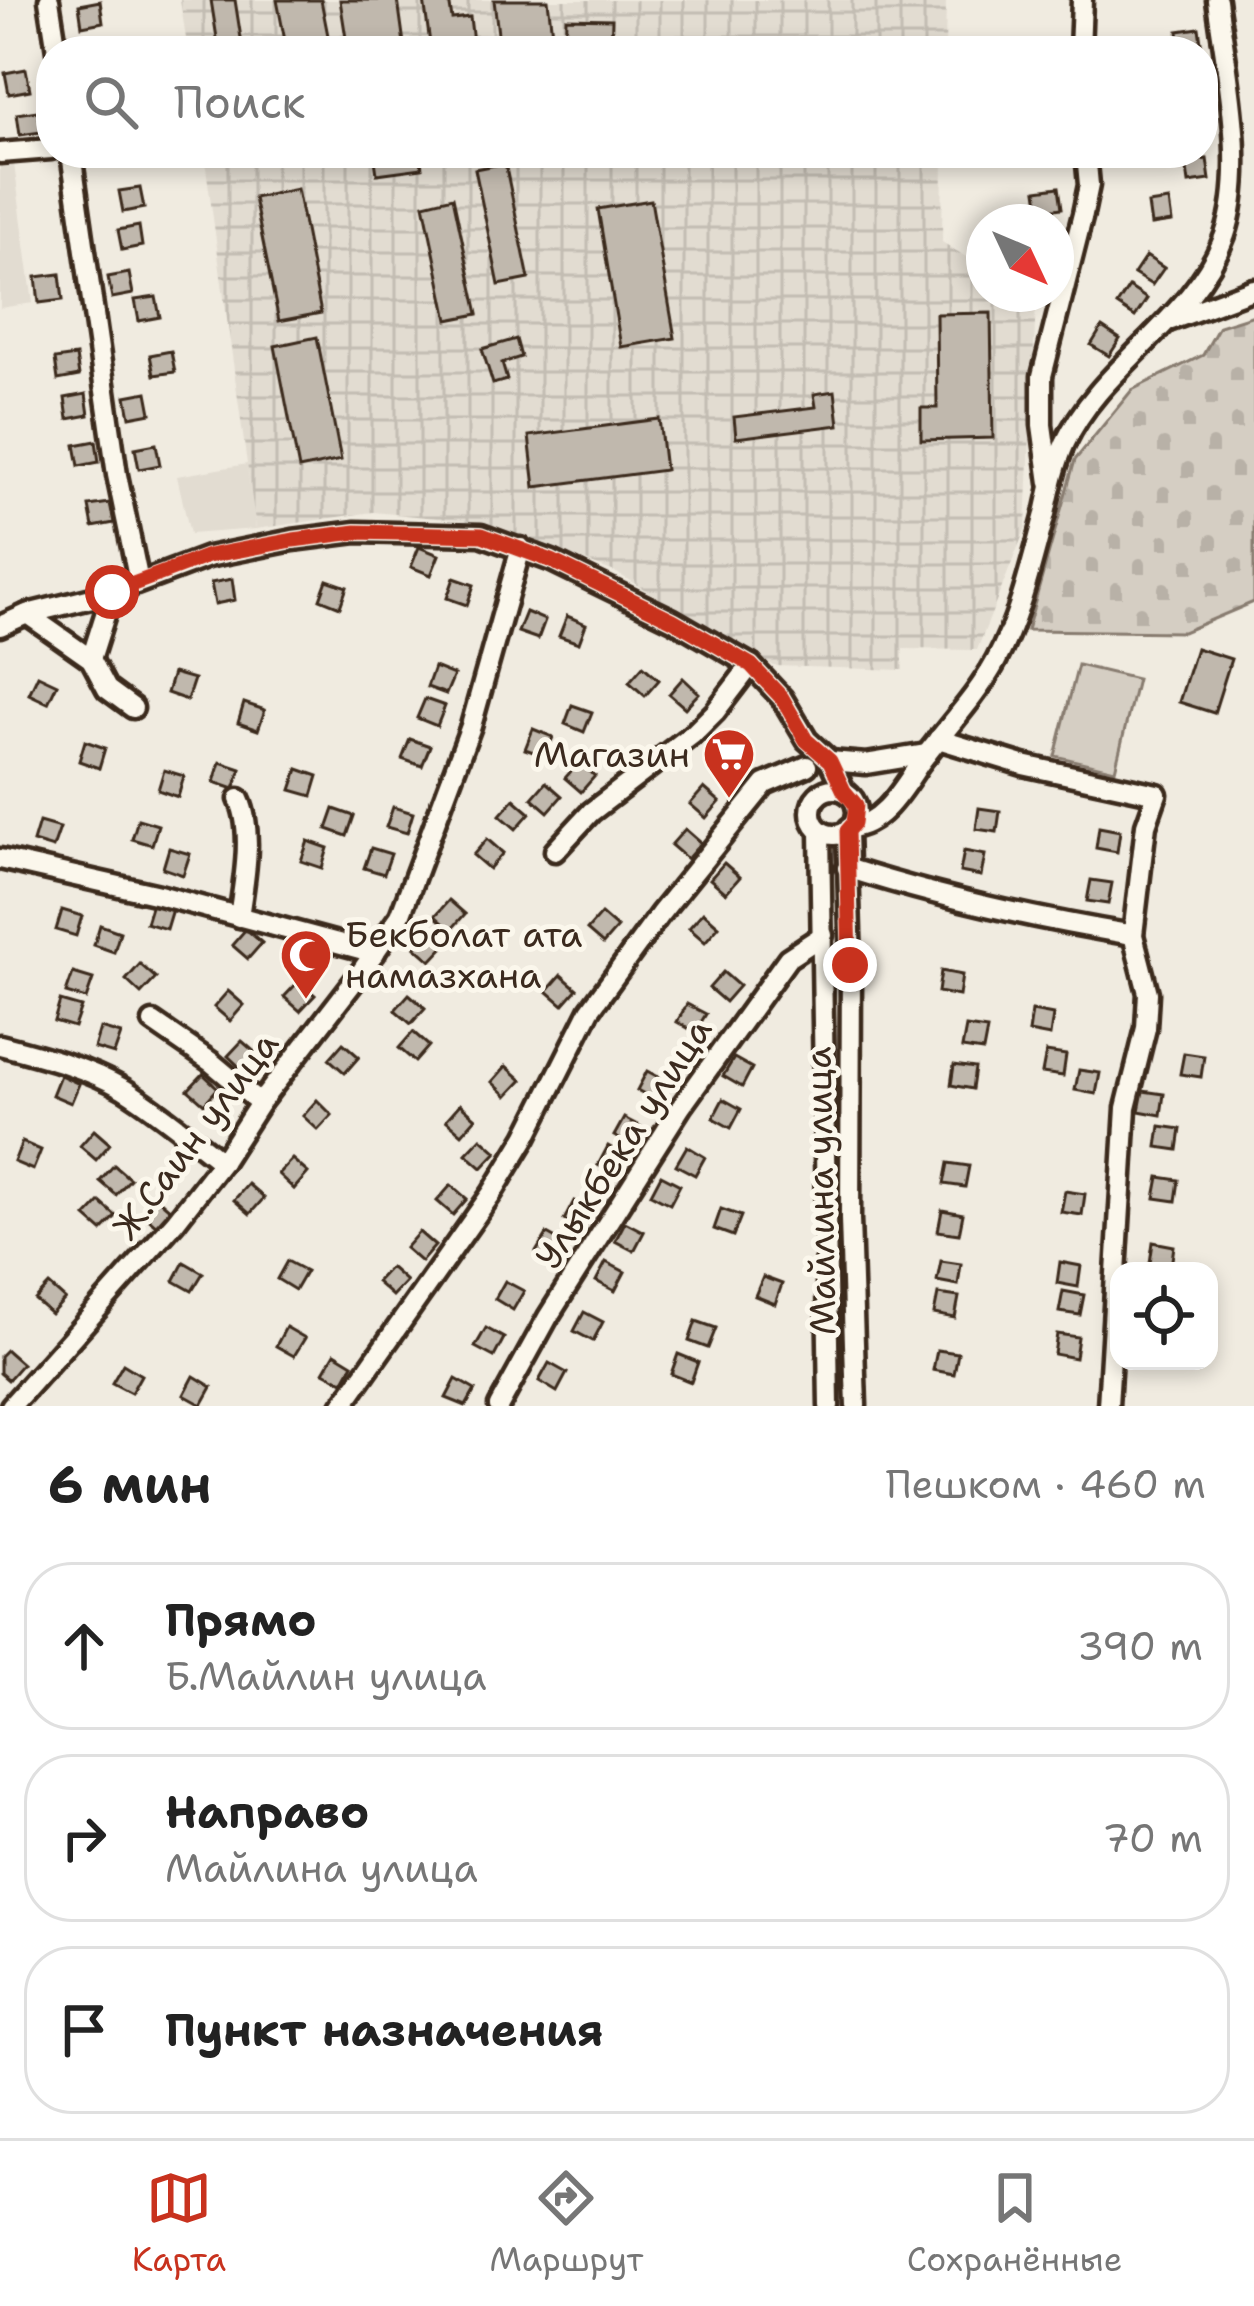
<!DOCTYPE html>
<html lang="ru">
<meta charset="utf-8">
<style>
body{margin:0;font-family:"Shantell Sans",sans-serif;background:#f6f6f6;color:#222}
.controls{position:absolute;right:36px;bottom:36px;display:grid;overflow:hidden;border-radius:24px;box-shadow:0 6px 18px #0003}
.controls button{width:108px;height:108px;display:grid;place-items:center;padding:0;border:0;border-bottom:3px solid #e0e0e0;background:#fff;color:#222;font:60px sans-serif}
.compass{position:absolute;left:966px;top:204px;width:108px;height:108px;border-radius:50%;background:#fff;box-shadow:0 6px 18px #0003;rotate:134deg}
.stop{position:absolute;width:36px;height:36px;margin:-27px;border:9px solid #c8321e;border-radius:50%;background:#fff}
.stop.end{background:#c8321e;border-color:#fff;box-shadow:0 3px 12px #0008}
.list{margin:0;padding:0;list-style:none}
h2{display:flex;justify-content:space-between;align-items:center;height:156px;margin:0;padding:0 48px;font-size:51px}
h2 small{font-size:39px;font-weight:400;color:#767676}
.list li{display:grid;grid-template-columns:78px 1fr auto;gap:36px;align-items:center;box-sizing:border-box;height:168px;margin:0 24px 24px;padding:0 24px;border:3px solid #e0e0e0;border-radius:48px}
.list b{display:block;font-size:45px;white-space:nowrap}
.list p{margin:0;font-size:39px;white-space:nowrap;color:#767676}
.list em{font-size:39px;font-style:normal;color:#767676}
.icon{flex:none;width:66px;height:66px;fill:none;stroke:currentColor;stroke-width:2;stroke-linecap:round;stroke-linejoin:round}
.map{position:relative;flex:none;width:1254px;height:1406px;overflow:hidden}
.search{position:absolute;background:#fff;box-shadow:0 6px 18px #0003;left:36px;right:36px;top:36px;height:132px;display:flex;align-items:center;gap:30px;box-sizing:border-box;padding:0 42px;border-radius:48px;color:#767676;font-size:45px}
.sheet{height:732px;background:#fff}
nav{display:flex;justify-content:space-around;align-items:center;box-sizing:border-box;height:168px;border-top:3px solid #e0e0e0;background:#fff;font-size:33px;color:#767676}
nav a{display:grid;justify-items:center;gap:6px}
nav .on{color:#c8321e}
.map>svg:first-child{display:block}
</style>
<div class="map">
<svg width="1254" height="1406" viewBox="0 0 1254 1406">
<defs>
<pattern id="industrial-grid" width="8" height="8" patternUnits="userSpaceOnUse" patternTransform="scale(3)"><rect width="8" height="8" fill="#e2dcd1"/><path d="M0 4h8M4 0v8" fill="none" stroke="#c3bdb3"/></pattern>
<pattern id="cemetery-stones" width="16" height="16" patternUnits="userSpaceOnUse" patternTransform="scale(3)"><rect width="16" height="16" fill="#d5cec3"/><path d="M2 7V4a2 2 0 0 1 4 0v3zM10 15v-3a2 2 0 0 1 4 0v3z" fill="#b8b1a7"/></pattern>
</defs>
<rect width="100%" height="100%" fill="#f0ebe0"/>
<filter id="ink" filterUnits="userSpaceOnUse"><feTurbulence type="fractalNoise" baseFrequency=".00833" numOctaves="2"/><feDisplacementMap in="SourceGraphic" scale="24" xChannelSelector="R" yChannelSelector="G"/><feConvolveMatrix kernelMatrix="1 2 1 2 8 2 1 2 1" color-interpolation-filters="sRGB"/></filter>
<g filter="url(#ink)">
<g fill="#e2dcd1">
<path d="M14,164L33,303L0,308V167Z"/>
<path d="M247,464L256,529L190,534L177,476Z"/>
</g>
<g fill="url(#industrial-grid)">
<path d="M180,0H946L945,51H188Z"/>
<path d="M204,153H943L942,242L984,268V294H1025L1036,301L1026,527L977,650L903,649V670L774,666L615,572L480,522L373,512L256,529Z"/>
</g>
<path fill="url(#cemetery-stones)" stroke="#887c70" stroke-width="3" d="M1254,315V602L1183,632L1027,630L1075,460L1132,390L1203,355L1219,326Z"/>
<path fill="#d5cec3" stroke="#887c70" stroke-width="3" d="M1078,665L1137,679L1115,770L1055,756Z"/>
<g fill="#c0b8ad" stroke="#3b2a1e" stroke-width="3">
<path d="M211,0H235L243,51H219Z"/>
<path d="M277,0H321L331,51H287Z"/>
<path d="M340,0H398L405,51H348Z"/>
<path d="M424,0H449L452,19L470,17L474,51H431Z"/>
<path d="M494,0H548L554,51H500Z"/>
<path d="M100,1L103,22L82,26L79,5Z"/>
<path d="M566,18L612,19L611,51H565Z"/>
<path d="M1199,28L1202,49L1180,51L1178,31Z"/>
<path d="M26,69L30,90L9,94L5,73Z"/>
<path d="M38,111L41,132L20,135L17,114Z"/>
<path d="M374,153H420L422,168L377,174Z"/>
<path d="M1207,159L1210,180L1189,183L1186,162Z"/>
<path d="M505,163L529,279L499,285L475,169Z"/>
<path d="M1059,187L1062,208L1040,211L1037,190Z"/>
<path d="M140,188L144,208L123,212L119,191Z"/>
<path d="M297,189L321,313L279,321L254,198Z"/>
<path d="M453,197L478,314L448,320L424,204Z"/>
<path d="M651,200L675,338L621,347L598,209Z"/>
<path d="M1169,201L1172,222L1151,225L1148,204Z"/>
<path d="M139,226L142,246L122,250L118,230Z"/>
<path d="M1146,256L1164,268L1152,285L1134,274Z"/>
<path d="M129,273L133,294L112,298L108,277Z"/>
<path d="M60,274L63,300L39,303L36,277Z"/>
<path d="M1129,287L1147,299L1135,317L1117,305Z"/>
<path d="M156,297L160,317L139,321L135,300Z"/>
<path d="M991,313L993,438L921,440V408H937L936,314Z"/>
<path d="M1102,327L1120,339L1109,356L1091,345Z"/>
<path d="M317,337L341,460L299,469L275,346Z"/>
<path d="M516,339L521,357L502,363L507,380L493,384L482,349Z"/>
<path d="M171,351L175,372L154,375L150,355Z"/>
<path d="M76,356L79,376L58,380L55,359Z"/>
<path d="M835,391L839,425L736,438L734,417L816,407L814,394Z"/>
<path d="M147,392L151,413L130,417L126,396Z"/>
<path d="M86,394L89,415L68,419L65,398Z"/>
<path d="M659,419L665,470L535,487L529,436Z"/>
<path d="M96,441L99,462L79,466L75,445Z"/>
<path d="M156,444L160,465L139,469L135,448Z"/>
<path d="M110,503L114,523L93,527L89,506Z"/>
<path d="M419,547L439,555L431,575L411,567Z"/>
<path d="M454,578L474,585L467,605L447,598Z"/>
<path d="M232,579L235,600L215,604L211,583Z"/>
<path d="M327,580L347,587L340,607L320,599Z"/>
<path d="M526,612L545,620L538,639L518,632Z"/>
<path d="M567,616L586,624L579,643L559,636Z"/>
<path d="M1196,648L1231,659L1214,713L1179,702Z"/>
<path d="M643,666L659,680L645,696L629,682Z"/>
<path d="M434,667L454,675L446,694L427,687Z"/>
<path d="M173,673L194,679L187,700L167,693Z"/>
<path d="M38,675L57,684L48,703L29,694Z"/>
<path d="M683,678L699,693L685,708L669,694Z"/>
<path d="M425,699L445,706L437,726L417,718Z"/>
<path d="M244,703L265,710L258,730L238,723Z"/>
<path d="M572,705L592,712L584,732L565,724Z"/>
<path d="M533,729L553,737L545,756L525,749Z"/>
<path d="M410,739L430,746L422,766L402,759Z"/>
<path d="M85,741L105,748L99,768L79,761Z"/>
<path d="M220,762L241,769L234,789L214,782Z"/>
<path d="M579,762L595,776L581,792L565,778Z"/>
<path d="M298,769L318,776L312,796L291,790Z"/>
<path d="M164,770L184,776L178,797L158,790Z"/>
<path d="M546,782L562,796L548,812L532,798Z"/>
<path d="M704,788L720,802L706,818L690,804Z"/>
<path d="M514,799L530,813L516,829L500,815Z"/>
<path d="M393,807L413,813L407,833L386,827Z"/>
<path d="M979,808L1000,811L997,832L976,829Z"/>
<path d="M334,809L354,816L347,836L327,829Z"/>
<path d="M138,819L158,825L152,845L132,839Z"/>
<path d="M39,822L60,828L53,848L33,842Z"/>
<path d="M1099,827L1120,831L1117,852L1096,848Z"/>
<path d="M685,829L701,843L687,859L671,845Z"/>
<path d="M487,839L503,853L489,869L473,855Z"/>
<path d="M308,841L328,848L322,868L301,861Z"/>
<path d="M169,848L190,854L183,875L163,868Z"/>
<path d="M371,848L391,854L384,874L364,868Z"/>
<path d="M964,851L985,855L981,876L960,872Z"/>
<path d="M724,863L740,877L726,893L710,879Z"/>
<path d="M1091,880L1112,883L1108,904L1087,901Z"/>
<path d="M449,900L465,914L451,930L435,916Z"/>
<path d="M152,903L172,909L166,929L146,923Z"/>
<path d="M62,910L82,916L76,936L56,930Z"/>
<path d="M703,912L719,926L705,942L689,928Z"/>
<path d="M601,914L617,928L603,944L587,930Z"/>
<path d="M100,925L120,932L114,952L94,945Z"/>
<path d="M246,929L262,943L248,959L232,945Z"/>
<path d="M430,932L445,946L431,961L415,947Z"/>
<path d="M140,964L156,978L141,994L126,980Z"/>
<path d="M941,971L962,975L959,996L938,992Z"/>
<path d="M723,972L739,986L725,1002L709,988Z"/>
<path d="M73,973L93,979L86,999L66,993Z"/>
<path d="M561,975L577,989L563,1005L547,991Z"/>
<path d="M299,981L315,995L300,1011L284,997Z"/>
<path d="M228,991L244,1005L230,1021L214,1007Z"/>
<path d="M409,994L425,1008L411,1024L395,1010Z"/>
<path d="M60,1001L81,1007L74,1027L54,1021Z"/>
<path d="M687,1004L706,1014L695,1032L677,1022Z"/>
<path d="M1032,1011L1053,1015L1050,1036L1029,1032Z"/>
<path d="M966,1027L987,1030L983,1051L962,1048Z"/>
<path d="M100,1028L121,1034L114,1054L94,1048Z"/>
<path d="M413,1032L429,1046L415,1062L399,1048Z"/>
<path d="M242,1041L258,1055L244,1071L228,1056Z"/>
<path d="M343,1043L359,1057L345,1073L329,1059Z"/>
<path d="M1046,1052L1066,1055L1063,1076L1042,1073Z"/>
<path d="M1184,1053L1204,1056L1201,1077L1180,1074Z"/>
<path d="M734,1058L752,1068L742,1087L723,1076Z"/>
<path d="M954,1065L975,1068L972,1089L951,1085Z"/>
<path d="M506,1066L522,1080L507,1096L492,1082Z"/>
<path d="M1079,1070L1100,1073L1096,1094L1075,1090Z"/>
<path d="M647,1071L666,1081L656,1100L637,1090Z"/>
<path d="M203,1074L218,1088L204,1104L188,1090Z"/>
<path d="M60,1075L79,1084L71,1103L52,1095Z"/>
<path d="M1143,1091L1164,1094L1161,1115L1139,1111Z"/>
<path d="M723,1099L741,1109L731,1128L713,1118Z"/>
<path d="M317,1100L332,1115L318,1130L303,1116Z"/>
<path d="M460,1104L476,1118L462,1134L446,1120Z"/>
<path d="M624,1118L643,1128L633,1147L614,1136Z"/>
<path d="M1160,1126L1181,1129L1178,1150L1157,1147Z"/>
<path d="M94,1130L110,1144L96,1160L80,1146Z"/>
<path d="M481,1138L497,1152L482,1168L466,1154Z"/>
<path d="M22,1142L41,1150L33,1170L14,1162Z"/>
<path d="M608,1146L627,1157L617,1175L598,1165Z"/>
<path d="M687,1146L705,1157L695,1175L676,1165Z"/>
<path d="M292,1159L308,1173L294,1189L278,1174Z"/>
<path d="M948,1163L969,1166L965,1187L944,1184Z"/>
<path d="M114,1165L130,1179L116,1195L100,1181Z"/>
<path d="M661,1175L680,1185L670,1204L651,1194Z"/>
<path d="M1159,1177L1179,1180L1176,1201L1155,1198Z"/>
<path d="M248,1184L264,1198L250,1214L234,1200Z"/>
<path d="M451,1185L467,1199L453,1215L437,1201Z"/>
<path d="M1065,1191L1085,1194L1082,1215L1061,1212Z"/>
<path d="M157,1198L173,1212L159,1228L143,1214Z"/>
<path d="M574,1201L593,1211L583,1230L564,1220Z"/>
<path d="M100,1202L116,1216L102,1231L86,1217Z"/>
<path d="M721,1209L741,1216L733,1236L714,1229Z"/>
<path d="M942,1210L963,1214L959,1234L938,1231Z"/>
<path d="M625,1222L644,1232L634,1251L615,1241Z"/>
<path d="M419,1232L435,1246L421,1262L405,1248Z"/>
<path d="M547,1234L565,1244L555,1263L536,1252Z"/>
<path d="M1153,1242L1174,1246L1171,1267L1150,1263Z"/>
<path d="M287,1261L306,1271L295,1290L277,1279Z"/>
<path d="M941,1261L961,1264L958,1285L937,1281Z"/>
<path d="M184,1262L203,1273L192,1291L174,1281Z"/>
<path d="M606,1262L625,1272L615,1291L596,1281Z"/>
<path d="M1060,1262L1081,1266L1078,1287L1057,1283Z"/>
<path d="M390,1267L406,1281L392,1296L376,1282Z"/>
<path d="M763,1277L782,1284L775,1304L755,1296Z"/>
<path d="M505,1281L524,1291L513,1310L495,1299Z"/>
<path d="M49,1285L65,1299L51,1314L35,1300Z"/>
<path d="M1063,1291L1084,1295L1080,1315L1059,1312Z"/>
<path d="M938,1294L959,1297L955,1318L934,1314Z"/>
<path d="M584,1312L603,1322L593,1341L574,1331Z"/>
<path d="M696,1321L716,1328L708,1348L689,1341Z"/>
<path d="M286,1327L305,1338L294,1356L276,1346Z"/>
<path d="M486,1328L504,1338L494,1357L475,1347Z"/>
<path d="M1057,1334L1078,1337L1075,1358L1054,1354Z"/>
<path d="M6,1350L22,1364L8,1380L0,1373V1356Z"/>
<path d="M937,1350L958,1353L954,1374L933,1370Z"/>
<path d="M335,1353L353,1364L343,1382L324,1372Z"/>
<path d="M678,1354L698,1362L691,1382L671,1374Z"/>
<path d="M549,1363L567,1373L557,1392L539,1381Z"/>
<path d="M123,1364L141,1375L131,1393L112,1383Z"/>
<path d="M194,1376L212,1387L202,1405L184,1395Z"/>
<path d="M456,1379L475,1390L466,1406L446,1398Z"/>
</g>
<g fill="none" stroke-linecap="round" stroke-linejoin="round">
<g stroke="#3b2a1e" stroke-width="27">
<g id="minor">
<path d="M49,0L57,51"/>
<path d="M1080,51L1082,0"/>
<path d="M0,153L51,149"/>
<path d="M71,153L117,475L139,582"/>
<path d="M1171,320L1254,289"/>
<path d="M1050,483L1042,425V376L1083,214L1089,185L1086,153"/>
<path d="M27,614L91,659L107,689L133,708"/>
<path d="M0,626L27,614L112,593L208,557L293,540L356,532L481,535L552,561L673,620L751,665L782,698L807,740L830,761L844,791"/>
<path d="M91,659L112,593"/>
<path d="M938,739L1023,765L1157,794L1146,825L1133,935L1148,993L1146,1028L1126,1108L1108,1406"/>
<path d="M830,761L866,764L927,754"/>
<circle cx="834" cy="812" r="23"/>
<path d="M849,828C882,826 903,788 920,763C945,729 976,698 996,661C1020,616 1032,562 1045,514C1050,491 1055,465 1065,443C1100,366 1195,319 1225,235C1248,168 1226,70 1217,0"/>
<path d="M820,831L829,1406"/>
<path d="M847,831L851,965L850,1219L856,1406"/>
<path d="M555,851L591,812L693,734L715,712L751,665"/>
<path d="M0,859L159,895L375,953"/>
<path d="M847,868C941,898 1037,919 1133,935"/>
<path d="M239,917C244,882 254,831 239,799"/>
<path d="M153,1022L211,1062L260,1103"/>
<path d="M0,1045C42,1056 86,1067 124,1089C158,1110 190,1137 222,1162"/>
<path d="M11,1406L175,1222L222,1162L260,1103L356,979L400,916L471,726L521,548"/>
<path d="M342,1406L492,1193L526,1137L590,1010L660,914L765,784L807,766"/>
<path d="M499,1406L548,1317L681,1107L788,958L823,935"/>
</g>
</g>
<use href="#minor" stroke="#fbf7ec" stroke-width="18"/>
</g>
</g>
<g fill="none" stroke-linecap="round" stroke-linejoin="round" filter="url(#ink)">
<path stroke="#c8321e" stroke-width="15" d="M112,592L208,556L293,540L356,532L482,535L552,561L673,620L751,665L782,698L806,740L830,761L844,791L856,805L854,823L847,831L850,965"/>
</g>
<defs>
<g id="supermarket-pin" transform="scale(2.7)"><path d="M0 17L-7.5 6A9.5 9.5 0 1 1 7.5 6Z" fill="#c8321e" stroke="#fbf7ec"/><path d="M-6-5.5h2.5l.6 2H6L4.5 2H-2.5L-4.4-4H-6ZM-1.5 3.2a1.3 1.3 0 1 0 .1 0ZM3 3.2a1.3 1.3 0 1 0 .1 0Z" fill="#fff"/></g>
<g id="mosque-pin" transform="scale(2.7)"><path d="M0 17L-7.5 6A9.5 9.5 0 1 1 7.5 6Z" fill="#c8321e" stroke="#fbf7ec"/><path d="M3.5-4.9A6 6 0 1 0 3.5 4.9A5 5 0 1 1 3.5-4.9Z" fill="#fff"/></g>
</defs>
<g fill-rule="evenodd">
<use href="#supermarket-pin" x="729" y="754"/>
<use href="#mosque-pin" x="306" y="955"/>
</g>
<g text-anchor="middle" stroke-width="10" stroke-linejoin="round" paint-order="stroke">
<g font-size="36" fill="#3b2a1e" stroke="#fbf7ec" text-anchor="end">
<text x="690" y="767">Магазин</text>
<text x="345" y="947" text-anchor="start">Бекболат ата<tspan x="345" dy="41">намазхана</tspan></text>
</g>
<g font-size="36" fill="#3b2a1e" stroke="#fbf7ec">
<text transform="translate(195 1135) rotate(-53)" y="13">Ж.Саин улица</text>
<text transform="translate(623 1143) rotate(-57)" y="13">Улыкбека улица</text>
<text transform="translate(820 1191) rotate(-91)" y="13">Майлина улица</text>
</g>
</g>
</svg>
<div class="controls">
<button><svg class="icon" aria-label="locate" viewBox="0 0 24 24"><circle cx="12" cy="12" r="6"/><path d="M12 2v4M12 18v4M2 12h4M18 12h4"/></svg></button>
</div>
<svg class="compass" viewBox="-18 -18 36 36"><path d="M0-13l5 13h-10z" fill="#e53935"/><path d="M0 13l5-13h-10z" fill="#767676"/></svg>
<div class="stop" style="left:112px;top:592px"></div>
<div class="stop end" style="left:850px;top:965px"></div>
<div class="search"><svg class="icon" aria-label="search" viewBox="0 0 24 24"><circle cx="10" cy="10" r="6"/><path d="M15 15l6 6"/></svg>Поиск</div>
</div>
<section class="sheet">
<h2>6 мин<small>Пешком · 460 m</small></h2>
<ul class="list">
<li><svg class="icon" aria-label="ahead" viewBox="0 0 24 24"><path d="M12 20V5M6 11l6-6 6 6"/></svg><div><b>Прямо</b><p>Б.Майлин улица</p></div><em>390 m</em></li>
<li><svg class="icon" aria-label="right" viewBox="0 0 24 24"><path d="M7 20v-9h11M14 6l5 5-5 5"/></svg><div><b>Направо</b><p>Майлина улица</p></div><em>70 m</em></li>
<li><svg class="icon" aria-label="arrive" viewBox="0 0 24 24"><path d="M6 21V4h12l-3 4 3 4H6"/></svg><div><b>Пункт назначения</b></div></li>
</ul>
</section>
<nav>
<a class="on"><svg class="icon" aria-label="map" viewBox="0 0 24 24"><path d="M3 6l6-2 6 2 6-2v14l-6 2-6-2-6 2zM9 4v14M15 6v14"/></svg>Карта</a>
<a><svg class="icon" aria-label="directions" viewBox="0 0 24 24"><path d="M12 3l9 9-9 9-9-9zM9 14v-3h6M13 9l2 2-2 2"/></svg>Маршрут</a>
<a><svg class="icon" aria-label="saved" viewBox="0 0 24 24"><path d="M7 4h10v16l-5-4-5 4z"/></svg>Сохранённые</a>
</nav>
